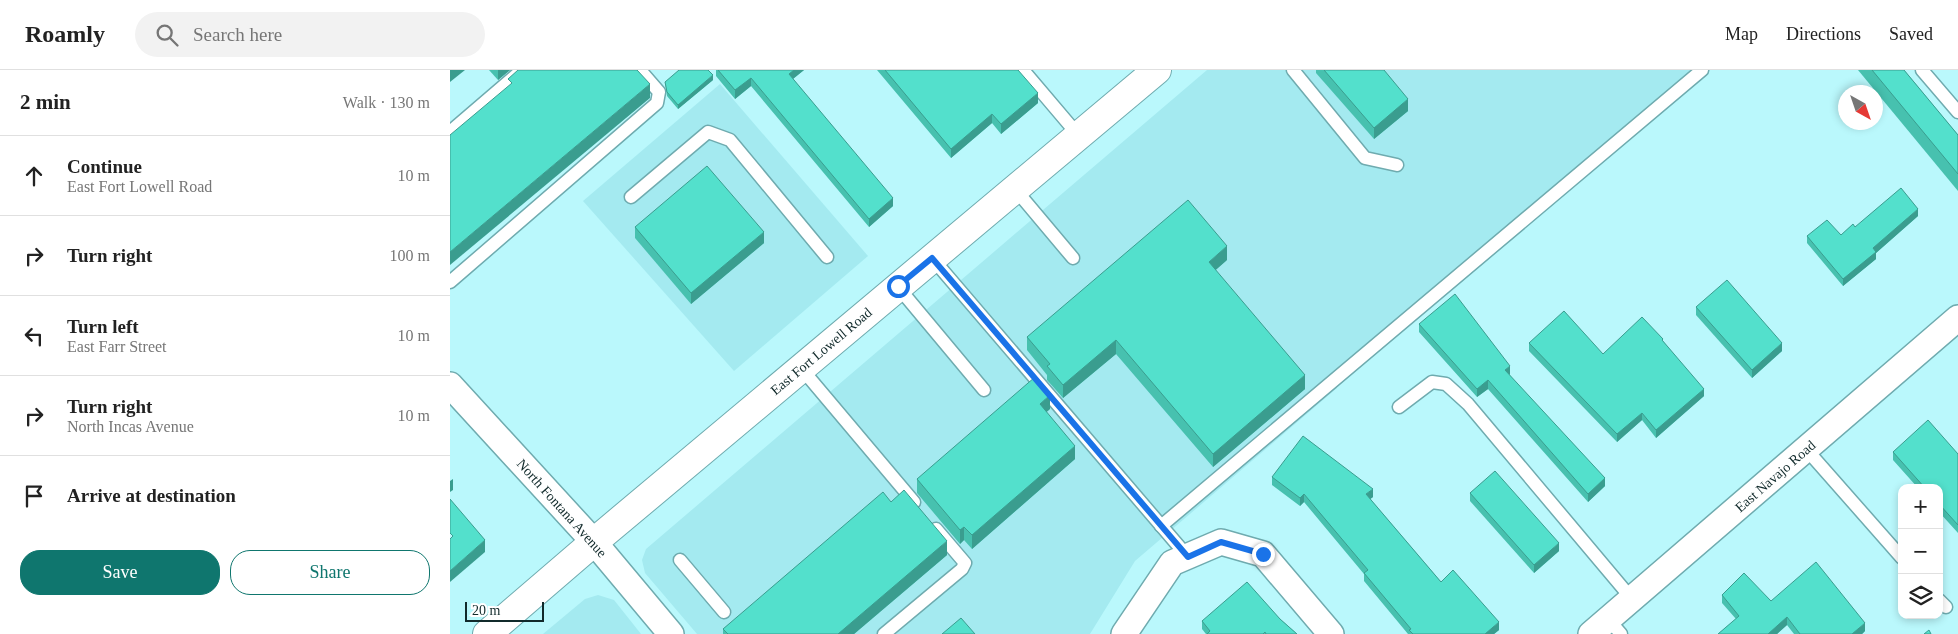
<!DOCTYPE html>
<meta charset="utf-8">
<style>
body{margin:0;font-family:Georgia,serif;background:#f2f2f2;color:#222}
.controls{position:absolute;right:15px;bottom:15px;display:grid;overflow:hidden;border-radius:10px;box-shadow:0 2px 8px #0003}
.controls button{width:45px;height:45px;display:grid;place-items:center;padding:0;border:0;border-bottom:1px solid #e0e0e0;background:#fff;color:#222;font:25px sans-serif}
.compass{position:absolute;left:1388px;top:15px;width:45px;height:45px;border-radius:50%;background:#fff;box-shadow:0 2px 8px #0003;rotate:140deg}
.scale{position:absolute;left:15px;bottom:12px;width:79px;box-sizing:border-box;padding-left:5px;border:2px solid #112a2b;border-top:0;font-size:14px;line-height:18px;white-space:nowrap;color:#112a2b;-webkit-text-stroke:4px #fff;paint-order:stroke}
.stop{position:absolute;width:15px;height:15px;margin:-11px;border:4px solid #1a73e8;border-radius:50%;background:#fff}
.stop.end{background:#1a73e8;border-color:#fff;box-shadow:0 1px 5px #0008}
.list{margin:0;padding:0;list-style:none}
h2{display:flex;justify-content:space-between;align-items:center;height:65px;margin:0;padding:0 20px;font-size:21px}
h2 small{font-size:16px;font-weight:400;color:#767676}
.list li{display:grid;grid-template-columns:32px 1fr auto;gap:15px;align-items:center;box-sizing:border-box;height:80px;padding:0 20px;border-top:1px solid #e0e0e0}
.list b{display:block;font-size:19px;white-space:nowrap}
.list p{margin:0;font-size:16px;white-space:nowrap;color:#767676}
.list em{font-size:16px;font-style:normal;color:#767676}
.actions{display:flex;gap:10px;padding:15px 20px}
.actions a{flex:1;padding:11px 0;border:1px solid #0f766e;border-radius:20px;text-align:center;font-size:18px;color:#0f766e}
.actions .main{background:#0f766e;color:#fff}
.icon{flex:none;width:28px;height:28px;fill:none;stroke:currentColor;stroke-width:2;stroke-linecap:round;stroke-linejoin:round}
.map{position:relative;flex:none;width:1508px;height:564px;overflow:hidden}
header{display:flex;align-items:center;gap:30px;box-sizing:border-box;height:70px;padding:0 25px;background:#fff;border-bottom:1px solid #e0e0e0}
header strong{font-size:24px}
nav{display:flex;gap:28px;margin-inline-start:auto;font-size:18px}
.search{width:350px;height:45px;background:#f2f2f2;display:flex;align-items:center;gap:12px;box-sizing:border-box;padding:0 18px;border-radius:28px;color:#767676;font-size:19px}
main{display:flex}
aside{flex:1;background:#fff}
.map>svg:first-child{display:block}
</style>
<header>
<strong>Roamly</strong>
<div class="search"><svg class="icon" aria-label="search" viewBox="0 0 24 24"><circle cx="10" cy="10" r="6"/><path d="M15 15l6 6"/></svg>Search here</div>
<nav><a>Map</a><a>Directions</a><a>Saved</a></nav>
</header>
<main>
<aside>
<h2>2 min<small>Walk · 130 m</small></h2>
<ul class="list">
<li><svg class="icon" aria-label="ahead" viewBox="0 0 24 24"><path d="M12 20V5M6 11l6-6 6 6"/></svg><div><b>Continue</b><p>East Fort Lowell Road</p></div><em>10 m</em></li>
<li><svg class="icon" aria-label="right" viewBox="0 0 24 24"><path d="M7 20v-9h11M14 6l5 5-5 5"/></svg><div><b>Turn right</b></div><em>100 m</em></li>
<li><svg class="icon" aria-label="left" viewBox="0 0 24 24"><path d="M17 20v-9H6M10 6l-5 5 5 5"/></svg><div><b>Turn left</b><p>East Farr Street</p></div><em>10 m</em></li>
<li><svg class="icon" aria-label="right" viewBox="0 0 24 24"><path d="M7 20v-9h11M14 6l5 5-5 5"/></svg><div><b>Turn right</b><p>North Incas Avenue</p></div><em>10 m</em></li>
<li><svg class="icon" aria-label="arrive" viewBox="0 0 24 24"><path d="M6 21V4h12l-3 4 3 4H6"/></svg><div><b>Arrive at destination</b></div></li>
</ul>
<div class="actions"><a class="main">Save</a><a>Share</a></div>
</aside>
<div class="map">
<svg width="1508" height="564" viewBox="0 0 1508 564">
<rect width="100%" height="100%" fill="#baf8fc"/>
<g fill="#a4eaf0">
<path d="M757,0H1242L883,307L887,318L685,491L640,564H247L195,503L192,490L196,479Z"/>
<path d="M270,14L418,186L284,301L133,131Z"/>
<path d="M148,525L164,530L191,564H93L135,529Z"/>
</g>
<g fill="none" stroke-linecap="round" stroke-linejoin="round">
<g stroke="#6fabaf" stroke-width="15">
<g id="lane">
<path d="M573,0L629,66"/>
<path d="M843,0L915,88L947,95"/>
<path d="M1472,0L1508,42"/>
<path d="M0,62L72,0"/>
<path d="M565,119L623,188"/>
<path d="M181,127L258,62L280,70L377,187"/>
<path d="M482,188L738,487"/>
<path d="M0,212L207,33L209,22L190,0"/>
<path d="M448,217L534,320"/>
<path d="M351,298L464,432"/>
<path d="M949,337L982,312L996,314L1018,334L1182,529"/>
<path d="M1356,379L1452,488"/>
<path d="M711,456L1252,0"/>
<path d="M230,490L274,542"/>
<path d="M1489,530L1496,537"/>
<path d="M1158,549L1171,564"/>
<path d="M434,564L512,499L515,493L486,459"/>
</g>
</g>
<g stroke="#6fabaf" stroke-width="28">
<g id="street">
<path d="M0,315L144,472L221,564"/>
<path d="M674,564L722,493L771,472L813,484L881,564"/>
<path d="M1141,564L1508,248"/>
</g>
</g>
<g stroke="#6fabaf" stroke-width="30">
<path id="secondary" d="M37,564L144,472L707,0"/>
</g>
<use href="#lane" stroke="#fff" stroke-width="12"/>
<use href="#street" stroke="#fff" stroke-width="25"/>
<use href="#secondary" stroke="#fff" stroke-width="28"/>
</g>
<g fill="#47c1af">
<path d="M39,0H60L48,10Z"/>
<path d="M266,0H354L343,9L443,136L419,157L301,16L285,29L266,6Z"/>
<path d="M427,0H568L588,33L551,64L542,53L501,88Z"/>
<path d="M866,0H934L958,41L924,69L866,3Z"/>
<path d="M1408,0H1454L1508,65V121Z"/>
<path d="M263,10L228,39L217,26L215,12Z"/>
<path d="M1468,146L1426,183V189L1393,216L1357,173V166L1391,165L1405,157Z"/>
<path d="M185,157L314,173L241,234L185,168Z"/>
<path d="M777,190L765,200L855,319L763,397L666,284L613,328L597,310V305L577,280V267Z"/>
<path d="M1246,237L1332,281L1302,308L1246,245Z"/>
<path d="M969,254L1060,304L1059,305L1155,416L1138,432L1038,319L1027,327L969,262Z"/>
<path d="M1213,271L1254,326L1206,368L1192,350L1167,372L1079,281V273L1153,284Z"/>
<path d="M600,339L596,342L625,389L522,479L514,470L510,474L467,423V409Z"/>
<path d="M1443,382L1508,384V463L1489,442V418H1468L1443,390Z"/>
<path d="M822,407L923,427L920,429L991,512L1049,560L1044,564H958L914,511V504L854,432L850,436L822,415Z"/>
<path d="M1020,423L1109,481L1084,503L1020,431Z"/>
<path d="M441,432L497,485L404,564H273V559Z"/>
<path d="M1272,525L1321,531L1415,561L1412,564H1344L1337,555L1327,564H1268L1286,549L1272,533Z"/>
<path d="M830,549L847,564H756L752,559V551Z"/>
</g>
<g fill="#3a9d8f">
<path d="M0,0H15L0,12Z"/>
<path d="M48,0H60L48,10Z"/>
<path d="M344,0H354L339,12V4Z"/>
<path d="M263,5V10L228,39V35Z"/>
<path d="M301,8V16L285,29V20Z"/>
<path d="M200,14V28L0,195V182Z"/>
<path d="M588,23V33L551,64V54Z"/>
<path d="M958,29V41L924,69V58Z"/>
<path d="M542,44V53L501,88V79Z"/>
<path d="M443,128V136L419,157V149Z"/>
<path d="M1468,139V146L1426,183V189L1393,216V209L1423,178Z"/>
<path d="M314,162V173L241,234V223Z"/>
<path d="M777,176V190L759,206V192Z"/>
<path d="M666,270V284L613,328V315Z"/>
<path d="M1332,273V281L1302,308V300Z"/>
<path d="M1060,296V304L1055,309V300Z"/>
<path d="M855,305V319L763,397V384Z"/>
<path d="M1038,310V319L1027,327V319Z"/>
<path d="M1254,319V326L1206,368V360Z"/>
<path d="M600,325V339L590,348V334Z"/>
<path d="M1192,343V350L1167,372V364Z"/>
<path d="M625,376V389L522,479V465Z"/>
<path d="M1155,408V416L1138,432V424Z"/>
<path d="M3,409V420L0,422V411Z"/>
<path d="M923,419V427L916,432V424Z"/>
<path d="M854,424V432L850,436V428Z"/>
<path d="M514,457V470L510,474V460Z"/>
<path d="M35,470V482L0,512V501Z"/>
<path d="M497,471V485L404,564H388Z"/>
<path d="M1109,473V481L1084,503V495Z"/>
<path d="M1337,547V555L1327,564H1318Z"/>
<path d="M1049,552V560L1044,564H1035Z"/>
<path d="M1415,553V561L1412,564H1402Z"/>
</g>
<g fill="#53e0cc" stroke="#3a9d8f">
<path d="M68,0H187L200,14L0,182V65L62,13L58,9Z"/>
<path d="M229,0H258L263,5L228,35L217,22L215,12Z"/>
<path d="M268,0H344L339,4L443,128L419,149L301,8L285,20Z"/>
<path d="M435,0H568L588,23L551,54L542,44L501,79Z"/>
<path d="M874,0H934L958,29L924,58Z"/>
<path d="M1422,0H1454L1508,65V104Z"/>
<path d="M257,96L314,162L241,223L185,157Z"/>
<path d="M1451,118L1468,139L1423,178L1426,182L1393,209L1357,166L1377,150L1391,165L1403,154L1405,157Z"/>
<path d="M738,130L777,176L759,192L855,305L763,384L666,270L613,315L597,296L600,294L577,267Z"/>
<path d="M1277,210L1332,273L1302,300L1246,237Z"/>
<path d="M1005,224L1060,296L1055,300L1155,408L1138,424L1038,310L1027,319L969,254Z"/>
<path d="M1114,241L1153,284L1192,247L1213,269L1212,270L1254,319L1206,360L1192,343L1167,364L1079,273Z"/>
<path d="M585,307L600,325L590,334L625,376L522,465L514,457L510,460L467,409Z"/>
<path d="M1478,350L1508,384V455L1489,434V418H1475L1443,382Z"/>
<path d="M853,366L923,419L916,424L991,512L1003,500L1049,552L1035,564H963L959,560L961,559L914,503L918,500L854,424L850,428L822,407Z"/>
<path d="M1045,401L1109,473L1084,495L1020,423Z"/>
<path d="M454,420L497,471L388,564H278L273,559L433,422L441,432Z"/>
<path d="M0,429L35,470L0,501V469L3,466L0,463Z"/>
<path d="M1366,492L1415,553L1402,564H1350L1337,547L1318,564H1268L1289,546L1272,525L1294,503L1321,531Z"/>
<path d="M797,512L830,549L847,564H816L815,562L813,564H757L760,561L752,551Z"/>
<path d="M511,548L525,564H492Z"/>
<path d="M1479,560L1481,564H1474Z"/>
</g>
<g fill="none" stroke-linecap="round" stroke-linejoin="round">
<path stroke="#1a73e8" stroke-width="6" d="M448,216L482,188L738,487L771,472L813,484"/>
</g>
<g text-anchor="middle" stroke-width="4" stroke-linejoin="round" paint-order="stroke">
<g font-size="14" fill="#112a2b" stroke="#fff">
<text transform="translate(371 281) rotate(-40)" y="5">East Fort Lowell Road</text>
<text transform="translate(1325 406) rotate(-41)" y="5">East Navajo Road</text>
<text transform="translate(112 438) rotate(48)" y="5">North Fontana Avenue</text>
</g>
</g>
</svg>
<div class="controls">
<button>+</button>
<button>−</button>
<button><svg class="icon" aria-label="layers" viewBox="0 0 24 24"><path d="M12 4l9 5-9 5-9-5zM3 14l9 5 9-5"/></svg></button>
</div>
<svg class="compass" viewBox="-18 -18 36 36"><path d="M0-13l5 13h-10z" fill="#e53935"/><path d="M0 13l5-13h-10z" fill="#767676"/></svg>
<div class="scale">20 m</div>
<div class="stop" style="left:448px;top:216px"></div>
<div class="stop end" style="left:813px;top:484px"></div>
</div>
</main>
